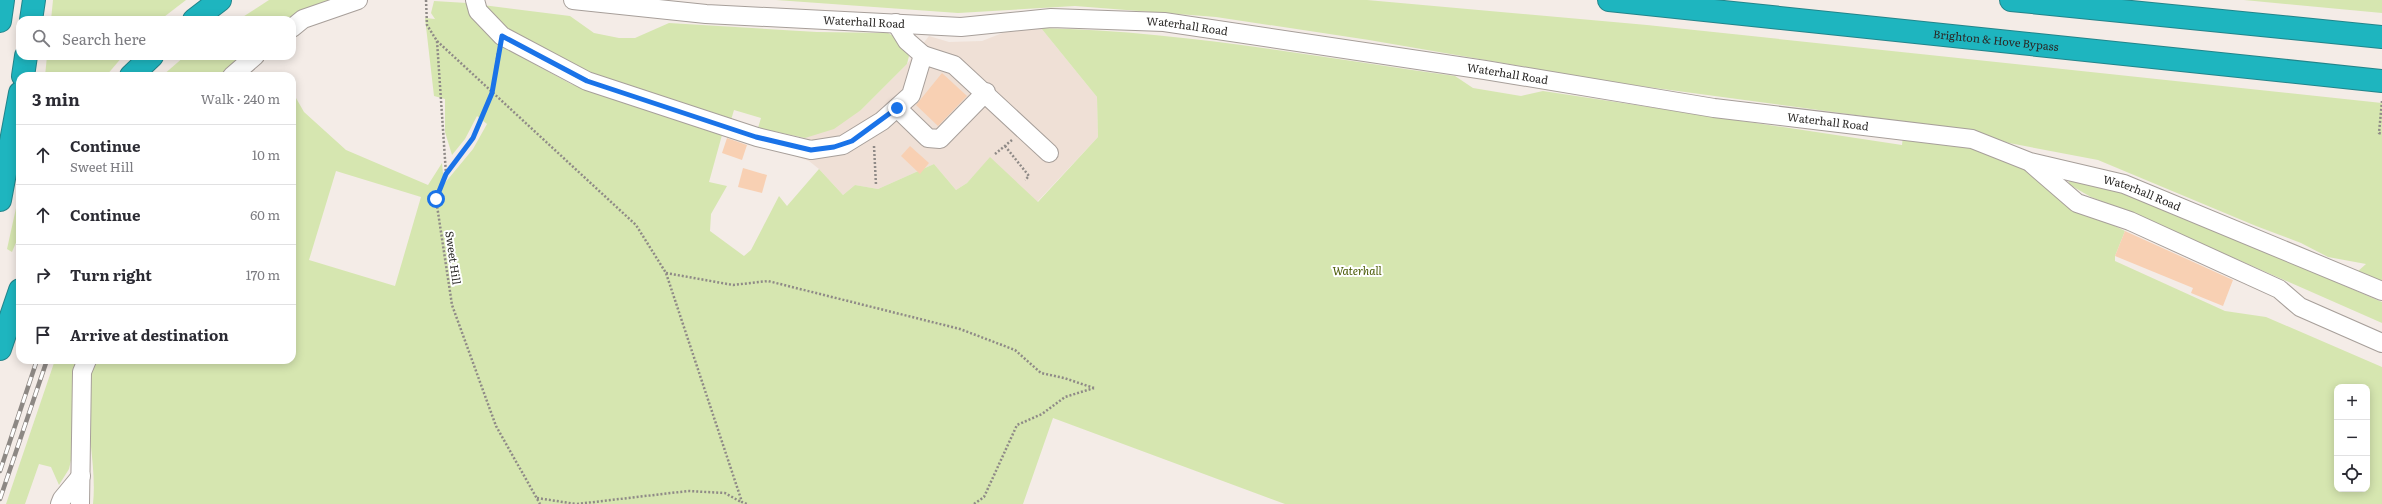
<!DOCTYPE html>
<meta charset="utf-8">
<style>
body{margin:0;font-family:Literata,serif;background:#f2f2f3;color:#2b2b33}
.controls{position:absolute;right:12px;bottom:12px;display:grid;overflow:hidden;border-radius:8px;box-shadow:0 2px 10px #0003}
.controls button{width:36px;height:36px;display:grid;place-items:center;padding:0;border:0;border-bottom:1px solid #e1e1e2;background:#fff;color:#2b2b33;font:20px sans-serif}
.stop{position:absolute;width:12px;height:12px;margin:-9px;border:3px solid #1a73e8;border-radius:50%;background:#fff}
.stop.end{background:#1a73e8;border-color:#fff;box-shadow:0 1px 4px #0008}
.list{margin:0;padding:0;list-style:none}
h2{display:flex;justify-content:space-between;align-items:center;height:52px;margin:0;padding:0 16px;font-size:17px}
h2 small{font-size:13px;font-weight:400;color:#7c7c81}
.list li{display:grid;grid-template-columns:26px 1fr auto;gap:12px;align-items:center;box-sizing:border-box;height:60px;padding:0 16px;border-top:1px solid #e1e1e2}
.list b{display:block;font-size:15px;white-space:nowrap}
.list p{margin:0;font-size:13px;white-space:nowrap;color:#7c7c81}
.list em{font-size:13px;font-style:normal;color:#7c7c81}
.icon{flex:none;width:22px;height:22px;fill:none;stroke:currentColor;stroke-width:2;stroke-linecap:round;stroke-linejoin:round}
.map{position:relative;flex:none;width:2382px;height:504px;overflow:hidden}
.search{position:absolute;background:#fff;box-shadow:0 2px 10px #0003;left:16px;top:16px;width:280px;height:44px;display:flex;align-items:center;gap:10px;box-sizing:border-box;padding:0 14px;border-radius:12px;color:#7c7c81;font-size:15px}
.panel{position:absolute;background:#fff;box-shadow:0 2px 10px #0003;left:16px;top:72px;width:280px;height:292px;border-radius:12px}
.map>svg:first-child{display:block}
</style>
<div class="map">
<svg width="2382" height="504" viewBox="0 0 2382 504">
<rect width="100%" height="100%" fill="#f4ece7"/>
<path fill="#efe0d6" d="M1015,28H1041L1097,97L1098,137L1037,202L990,158L967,183L956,190L934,164L878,189L855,185L843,195L819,169L809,161L792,155L796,137L805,138L861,110L907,64L929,36L949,42L982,41Z"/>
<g fill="#d6e6b0" fill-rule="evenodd">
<path d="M53,0H186L160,20H51Z"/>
<path d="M269,0H334L292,20H238Z"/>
<path d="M776,0H1367L1647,25L2382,103V281L2357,272L2366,264L2328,257L2301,243L2256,226L2098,160L2009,143L1959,129L1618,83L1369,40L1216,17L1075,6L958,13Z"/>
<path d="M2244,0H2382V13Z"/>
<path d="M434,1L467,3L570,16L594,33L619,38H635L669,23L817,32L888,33L895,37L909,56L907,64L861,110L834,129L805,138L758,128L761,118L734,110L731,120L516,51L527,60L571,84L722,135L709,182L727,186L711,214L710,231L744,256L751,250L779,196L787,206L819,169L843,195L855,185L878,189L934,164L956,190L967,183L990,157L1038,202L1098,137L1097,97L1041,28C1180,31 1317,57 1455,76L1473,88L1521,96L1543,91L1902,145L1903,136L1962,144L2022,165L2072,205L2125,231L2115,256V261L2225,311L2266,317L2382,367V504H1285L1053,418L1023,504H93C98,456 78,406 94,360H292V91L304,112L346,150L428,185L442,163L444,184L473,149L487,124L477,116L465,139L452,155L445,132V99L434,96L425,18L435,19L431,13ZM336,171L421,197L395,286L309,260ZM2337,387H2367V489H2337Z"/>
<path d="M47,56H123L106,76H45Z"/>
<path d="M185,56H247L225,76H162Z"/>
<path d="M2067,178L2121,189L2382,302V323L2134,214L2091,197L2070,185Z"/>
<path d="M20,190V233L12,252L7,249Z"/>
<path d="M55,360H79L72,378L74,447L69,469L59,485L51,467L39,464L25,504H6Z"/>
</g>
<g fill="#f8d0b3">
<path d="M942,73L967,96L938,126L916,105Z"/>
<path d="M727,138L747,145L742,160L722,153Z"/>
<path d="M910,146L929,163L920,174L901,156Z"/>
<path d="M743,168L767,175L762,193L738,187Z"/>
<path d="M2125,231L2233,280L2223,306L2191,293L2193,288L2115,256Z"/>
</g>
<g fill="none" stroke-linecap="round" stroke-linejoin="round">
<g stroke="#a79f9a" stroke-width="20">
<g id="minor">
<path d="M475,0L478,11L502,36L587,81L757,137L811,150L843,145L882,121L911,95L923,55L907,41L896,23"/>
<path id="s1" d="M573,0L706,14L961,27L1051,18L1164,22L1485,70L1714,108L1972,139L2030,162L2124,184L2382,291"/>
<path d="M292,28L303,19L358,0"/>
<path d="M923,55L954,65L1049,153"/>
<path d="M232,76L255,56"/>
<path d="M897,108L928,138L940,139L986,92"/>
<path d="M2032,164L2077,203L2130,221L2279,289L2300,307L2382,343"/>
<path d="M60,504L62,499L81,476"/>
<path d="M80,504L82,372L87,360"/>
</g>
</g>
<g stroke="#23848a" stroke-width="24">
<g id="highway">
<path id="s2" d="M1609,0L2382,81"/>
<path d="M2011,0L2382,37"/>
<path d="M31,20L34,0"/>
<path d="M194,20L220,0"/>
<path d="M0,21L3,0"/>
<path d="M23,76L26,56"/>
<path d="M131,76L152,56"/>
<path d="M0,200L20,93"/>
<path d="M0,349L20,290"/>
</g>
</g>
<g stroke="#8f8a87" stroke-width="2.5" stroke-dasharray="2 2" stroke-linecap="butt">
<path d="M426,0L427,25L437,41L446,174L436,199L452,305L496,426L540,504"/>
<path d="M437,41L636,225L666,273L742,502L747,504"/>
<path d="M2382,101L2379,133L2382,134"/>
<path d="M874,146L876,185"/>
<path d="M1005,146L1029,176L1025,180"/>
<path d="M995,154L1012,140"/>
<path d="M446,174L473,137L492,93L498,52"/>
<path d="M666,273L733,285L768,281L960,329L1015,350L1041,373L1064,378L1094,388"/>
<path d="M537,498L576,504"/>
<path d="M577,504L688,491L725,493L741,502"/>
<path d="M974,504L984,497L1017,425L1042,414L1065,397L1094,388"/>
</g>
<use href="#minor" stroke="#fff" stroke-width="18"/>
<use href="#highway" stroke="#1eb5bf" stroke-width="22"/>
<g stroke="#8d8884" stroke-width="4.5">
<g id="rail">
<path d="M0,471L37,360"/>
<path d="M0,499L47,360"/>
</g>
</g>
<use href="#rail" stroke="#fff" stroke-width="3" stroke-dasharray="9" stroke-linecap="butt"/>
</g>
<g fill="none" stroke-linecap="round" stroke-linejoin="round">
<path stroke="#1a73e8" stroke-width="5" d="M436,199L446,174L473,138L492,93L502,36L587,81L756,137L811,150L834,147L852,141L897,108"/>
</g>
<g text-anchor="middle" stroke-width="4" stroke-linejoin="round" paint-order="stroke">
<g font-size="11" fill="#2b2927" stroke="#fff">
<text dy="4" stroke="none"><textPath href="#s1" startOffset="292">Waterhall Road</textPath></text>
<text dy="4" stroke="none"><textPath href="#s1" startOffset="616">Waterhall Road</textPath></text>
<text dy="4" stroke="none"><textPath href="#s2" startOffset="389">Brighton &amp; Hove Bypass</textPath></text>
<text dy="4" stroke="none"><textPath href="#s1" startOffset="940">Waterhall Road</textPath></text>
<text dy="4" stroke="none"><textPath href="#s1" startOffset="1264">Waterhall Road</textPath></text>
<text dy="4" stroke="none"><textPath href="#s1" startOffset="1588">Waterhall Road</textPath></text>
<text transform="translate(453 258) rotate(82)" y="4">Sweet Hill</text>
</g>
<g font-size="11" font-style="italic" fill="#4a5a05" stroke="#fff">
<text x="1357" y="275">Waterhall</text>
</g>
</g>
</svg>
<div class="controls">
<button>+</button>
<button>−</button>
<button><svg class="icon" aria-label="locate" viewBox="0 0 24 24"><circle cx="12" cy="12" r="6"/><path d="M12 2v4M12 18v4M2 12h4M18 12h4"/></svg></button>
</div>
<div class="stop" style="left:436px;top:199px"></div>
<div class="stop end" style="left:897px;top:108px"></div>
<div class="search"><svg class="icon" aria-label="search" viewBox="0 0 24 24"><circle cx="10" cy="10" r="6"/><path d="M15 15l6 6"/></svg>Search here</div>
<section class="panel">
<h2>3 min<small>Walk · 240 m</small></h2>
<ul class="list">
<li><svg class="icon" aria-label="ahead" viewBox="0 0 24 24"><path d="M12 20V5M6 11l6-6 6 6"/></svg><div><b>Continue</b><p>Sweet Hill</p></div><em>10 m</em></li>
<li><svg class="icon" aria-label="ahead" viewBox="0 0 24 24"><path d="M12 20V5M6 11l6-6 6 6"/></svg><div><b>Continue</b></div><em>60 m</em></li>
<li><svg class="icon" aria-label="right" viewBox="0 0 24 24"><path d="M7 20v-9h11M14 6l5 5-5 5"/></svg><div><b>Turn right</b></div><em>170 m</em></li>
<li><svg class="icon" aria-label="arrive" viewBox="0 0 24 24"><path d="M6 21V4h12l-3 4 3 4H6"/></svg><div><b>Arrive at destination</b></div></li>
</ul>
</section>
</div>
